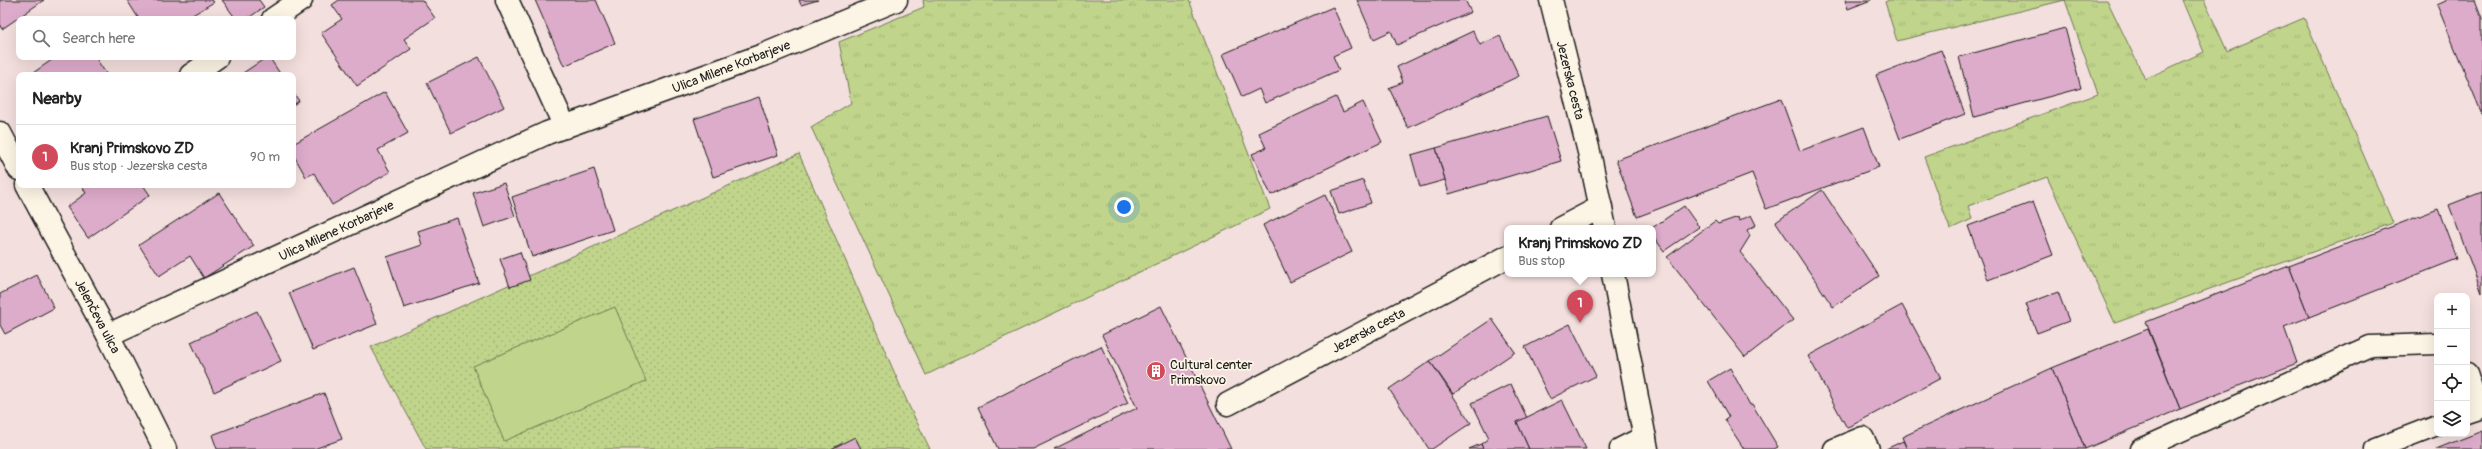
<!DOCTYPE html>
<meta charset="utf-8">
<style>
body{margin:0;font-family:Pangolin,sans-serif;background:#f6f6f6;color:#222}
.controls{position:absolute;right:12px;bottom:12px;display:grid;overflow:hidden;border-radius:8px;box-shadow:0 4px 16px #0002}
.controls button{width:36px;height:36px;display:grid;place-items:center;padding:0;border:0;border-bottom:1px solid #e0e0e0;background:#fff;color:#222;font:20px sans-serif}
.you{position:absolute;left:1124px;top:207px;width:14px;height:14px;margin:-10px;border:3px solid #fff;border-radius:50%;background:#1a73e8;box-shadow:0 0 0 6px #1a73e833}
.badge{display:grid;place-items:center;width:26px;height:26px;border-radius:50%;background:#d1495b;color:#fff;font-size:13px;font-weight:700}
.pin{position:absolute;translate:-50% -33px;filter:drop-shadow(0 1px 2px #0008)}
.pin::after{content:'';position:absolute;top:21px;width:14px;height:12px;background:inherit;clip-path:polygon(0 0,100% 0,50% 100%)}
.popup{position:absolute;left:1504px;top:225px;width:152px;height:52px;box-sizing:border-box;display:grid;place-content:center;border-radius:8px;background:#fff;filter:drop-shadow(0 1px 3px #0005);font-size:13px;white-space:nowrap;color:#767676}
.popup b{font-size:15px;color:#222}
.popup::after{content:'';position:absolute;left:50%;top:100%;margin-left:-8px;border:8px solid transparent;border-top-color:#fff}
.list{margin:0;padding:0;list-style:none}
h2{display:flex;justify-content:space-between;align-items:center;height:52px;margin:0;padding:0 16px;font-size:17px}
h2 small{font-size:13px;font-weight:400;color:#767676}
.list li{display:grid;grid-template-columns:26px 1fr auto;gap:12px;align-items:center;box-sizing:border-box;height:64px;padding:0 16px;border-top:1px solid #e0e0e0}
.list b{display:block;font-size:15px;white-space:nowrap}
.list p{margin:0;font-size:13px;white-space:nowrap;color:#767676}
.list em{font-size:13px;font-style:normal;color:#767676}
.icon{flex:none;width:22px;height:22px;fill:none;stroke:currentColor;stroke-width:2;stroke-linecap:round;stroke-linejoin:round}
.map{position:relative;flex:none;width:2482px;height:449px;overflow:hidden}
.search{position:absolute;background:#fff;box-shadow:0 4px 16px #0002;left:16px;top:16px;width:280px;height:44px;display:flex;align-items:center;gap:10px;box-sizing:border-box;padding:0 14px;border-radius:8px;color:#767676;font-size:15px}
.panel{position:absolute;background:#fff;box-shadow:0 4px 16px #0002;left:16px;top:72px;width:280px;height:116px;border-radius:8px}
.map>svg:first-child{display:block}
</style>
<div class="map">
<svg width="2482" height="449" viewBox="0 0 2482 449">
<defs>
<pattern id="grass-tufts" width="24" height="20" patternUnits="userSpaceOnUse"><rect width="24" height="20" fill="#c0d58b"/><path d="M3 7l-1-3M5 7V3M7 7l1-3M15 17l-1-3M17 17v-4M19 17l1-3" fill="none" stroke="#a4b677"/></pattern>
<pattern id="park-dots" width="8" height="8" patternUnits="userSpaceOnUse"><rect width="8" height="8" fill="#c0d58b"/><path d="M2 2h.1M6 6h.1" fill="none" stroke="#a4b677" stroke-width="1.8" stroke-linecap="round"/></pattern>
</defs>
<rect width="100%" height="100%" fill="#f3dfdd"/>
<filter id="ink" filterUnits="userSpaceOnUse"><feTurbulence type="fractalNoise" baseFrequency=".025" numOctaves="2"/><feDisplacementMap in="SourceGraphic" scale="8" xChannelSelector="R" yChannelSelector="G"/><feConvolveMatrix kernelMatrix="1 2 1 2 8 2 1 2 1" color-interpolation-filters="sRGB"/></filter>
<g filter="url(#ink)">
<g fill="url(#grass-tufts)" stroke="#6e7854">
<path d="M923,0H1189L1270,209L926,375L811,127L851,103L839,42L924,7Z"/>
<path d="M1889,0H2107L2145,79L2204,52L2182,0H2204L2227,51L2304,18L2393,223L2115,323L2047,177L1968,206L1972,219L1950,229L1924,157L2098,94L2065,0L1897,41L1885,2Z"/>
</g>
<path fill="url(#park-dots)" stroke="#6e7854" d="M799,154L909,406L930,449H426L371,347Z"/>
<path fill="#c0d58b" stroke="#6e7854" d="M615,307L646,381L504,441L473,366Z"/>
<g fill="#deaccb" stroke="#1c1c1c">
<path d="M0,0H44L2,29L0,26Z"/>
<path d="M127,0H212L214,2L186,19H139Z"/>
<path d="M222,0H259L264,7L247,19H236Z"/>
<path d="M339,0H422L435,18L404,39L411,49L357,86L321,33L342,19L332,5Z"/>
<path d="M535,0H596L615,43L564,66Z"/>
<path d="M799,0H818L801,5Z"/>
<path d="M1357,0H1465L1471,12L1397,45L1391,31L1374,39Z"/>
<path d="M1845,0H1871L1848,9Z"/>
<path d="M2448,0H2475L2482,18V114L2437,5Z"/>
<path d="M1333,7L1351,48L1333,56L1339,70L1265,103L1259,89L1242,97L1223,54Z"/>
<path d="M2065,28L2081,88L1974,117L1959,57Z"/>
<path d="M1473,31L1480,45L1500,36L1519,76L1408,128L1389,88L1403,82L1397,67Z"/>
<path d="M1941,50L1965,114L1900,139L1876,75Z"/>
<path d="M56,57H95L107,75H30Z"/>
<path d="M267,57H269L281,75H240Z"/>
<path d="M479,57L504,107L451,133L427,83Z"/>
<path d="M293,92L299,101L293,105Z"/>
<path d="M385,92L408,133L378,150L390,172L332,205L314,173L306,177L293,154V144Z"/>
<path d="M759,97L778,155L713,177L694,119Z"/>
<path d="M1336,97L1343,112L1363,102L1382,142L1271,195L1252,154L1266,148L1259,133Z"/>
<path d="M1781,99L1800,151L1864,127L1879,167L1766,209L1752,173L1637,217L1616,160Z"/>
<path d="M1547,116L1561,161L1449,194L1436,148Z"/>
<path d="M1436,148L1445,180L1420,187L1411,155Z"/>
<path d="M594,169L613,230L532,257L512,197Z"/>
<path d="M1363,180L1371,203L1339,214L1331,191Z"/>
<path d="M504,183L515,216L484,227L473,193Z"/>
<path d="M81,185H143L150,195L88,238L67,207L86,193Z"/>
<path d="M1822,190L1879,276L1833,307L1776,222Z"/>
<path d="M2482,192V293L2449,205Z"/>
<path d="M219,193L254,246L204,278L190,256L159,276L139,245Z"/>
<path d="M1325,195L1352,252L1290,282L1263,225Z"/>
<path d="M2033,202L2053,255L1988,280L1968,226Z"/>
<path d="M1684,206L1699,227L1664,251L1653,236L1652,228Z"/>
<path d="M2438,209L2457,259L2309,317L2289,266Z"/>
<path d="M1751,215L1756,225L1747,230L1750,236L1740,252L1793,320L1745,357L1667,257L1715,221L1718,224L1738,217L1739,221Z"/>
<path d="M457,218L479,283L404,308L387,257L422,245L418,231Z"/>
<path d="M520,252L530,280L510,287L500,259Z"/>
<path d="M2289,266L2309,317L2284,327L2297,363L2180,409L2146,322Z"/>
<path d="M354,267L377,324L313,350L289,293Z"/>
<path d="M37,275L54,308L5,334L0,325V294Z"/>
<path d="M2058,292L2069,321L2037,333L2026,304Z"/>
<path d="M1902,305L1941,378L1847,428L1808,356Z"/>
<path d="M1161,306L1231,449H1054L1137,408L1102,335Z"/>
<path d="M257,311L281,361L214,392L191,342Z"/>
<path d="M1492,319L1515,352L1453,394L1430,361Z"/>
<path d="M1570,324L1596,376L1550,399L1525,347Z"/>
<path d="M2148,329L2180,409L2085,449L2052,368Z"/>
<path d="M1101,346L1128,403L1033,449H998L978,407Z"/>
<path d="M1430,361L1471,423L1432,449H1429L1389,389Z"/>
<path d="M1730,368L1750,405L1752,404L1778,447L1774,449H1744L1725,420L1729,417L1708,381Z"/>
<path d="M2052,368L2085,449H1907L1902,437Z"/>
<path d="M1511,384L1527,418L1517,422L1529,449H1483L1481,444L1489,438L1472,403Z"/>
<path d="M324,393L342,439L314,449H217L212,435Z"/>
<path d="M1562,400L1586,449H1529L1517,422Z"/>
<path d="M2482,431V449H2436Z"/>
<path d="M855,437L861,449H831Z"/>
<path d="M1903,441L1907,449H1886Z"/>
<path d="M1481,444L1483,449H1469Z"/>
</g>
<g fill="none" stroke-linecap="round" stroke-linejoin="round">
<g stroke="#1c1c1c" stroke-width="23">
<g id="lane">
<path d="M2467,373L2479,409L2467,413"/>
<path d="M1834,449L1863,437L1869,449"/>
<path d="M2141,449L2370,346L2437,344"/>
<path d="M2375,449L2437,425"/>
</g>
</g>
<g stroke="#1c1c1c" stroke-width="25">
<g id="street">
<path d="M507,0L565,127"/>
<path d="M273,19L301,0"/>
<path d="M191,75L217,57"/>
<path d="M0,133L19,169"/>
<path d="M27,185L108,335L165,449"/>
<path d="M1561,228L1601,207"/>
<path d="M108,335L547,133L766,54L896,0"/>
<path d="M1228,404L1507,257"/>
<path d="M1621,449L1645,437"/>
</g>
</g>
<g stroke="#1c1c1c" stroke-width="25">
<g id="secondary">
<path d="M1551,0L1589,152L1605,228"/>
<path d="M1613,274L1647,449"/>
</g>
</g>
<use href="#lane" stroke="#fcf5e5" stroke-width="20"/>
<use href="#street" stroke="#fcf5e5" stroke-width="22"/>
<use href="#secondary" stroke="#fcf5e5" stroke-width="22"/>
</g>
</g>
<defs>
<g id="building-disc" transform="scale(1)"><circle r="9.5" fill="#d1495b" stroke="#fcf5e5"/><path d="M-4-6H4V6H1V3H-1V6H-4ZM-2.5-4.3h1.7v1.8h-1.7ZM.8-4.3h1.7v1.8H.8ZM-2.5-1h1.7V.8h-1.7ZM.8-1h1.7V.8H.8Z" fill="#fff"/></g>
</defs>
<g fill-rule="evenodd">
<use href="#building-disc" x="1156" y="371"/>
</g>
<g text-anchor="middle" stroke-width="3.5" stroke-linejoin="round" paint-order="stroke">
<g font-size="13" fill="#1c1c1c" stroke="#fcf5e5">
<text transform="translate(731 66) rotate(-21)" y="5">Ulica Milene Korbarjeve</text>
<text transform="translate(1571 80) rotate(76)" y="5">Jezerska cesta</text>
<text transform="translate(336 230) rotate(-25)" y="5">Ulica Milene Korbarjeve</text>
<text transform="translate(98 316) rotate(62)" y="5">Jelenčeva ulica</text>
<text transform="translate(1368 330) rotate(-28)" y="5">Jezerska cesta</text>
</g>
<g font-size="13" fill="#1c1c1c" stroke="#fcf5e5" text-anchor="start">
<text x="1170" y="369">Cultural center<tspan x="1170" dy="15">Primskovo</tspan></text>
</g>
</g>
</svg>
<div class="controls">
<button>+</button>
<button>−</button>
<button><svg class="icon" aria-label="locate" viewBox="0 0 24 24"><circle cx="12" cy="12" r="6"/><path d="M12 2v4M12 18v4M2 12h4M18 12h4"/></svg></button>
<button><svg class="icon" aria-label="layers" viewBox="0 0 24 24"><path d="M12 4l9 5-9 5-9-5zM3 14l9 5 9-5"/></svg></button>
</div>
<div class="you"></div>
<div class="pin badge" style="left:1580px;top:323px">1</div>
<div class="popup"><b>Kranj Primskovo ZD</b>Bus stop</div>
<div class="search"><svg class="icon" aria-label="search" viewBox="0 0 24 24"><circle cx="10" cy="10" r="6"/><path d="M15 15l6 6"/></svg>Search here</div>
<section class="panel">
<h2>Nearby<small></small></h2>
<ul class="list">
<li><span class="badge">1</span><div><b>Kranj Primskovo ZD</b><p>Bus stop · Jezerska cesta</p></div><em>90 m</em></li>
</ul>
</section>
</div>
